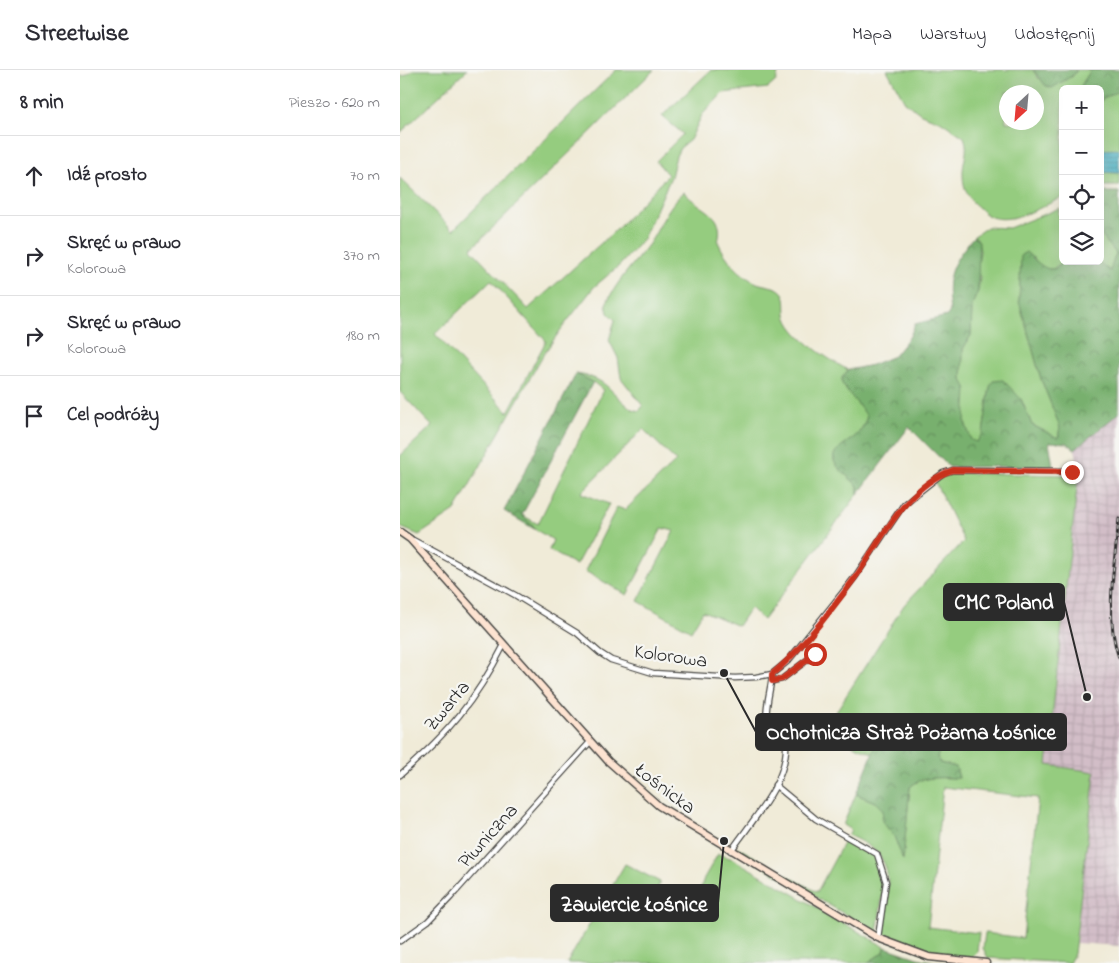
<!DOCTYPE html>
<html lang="pl">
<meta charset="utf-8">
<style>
body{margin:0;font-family:"Indie Flower",sans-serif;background:#f2f2f3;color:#2b2b33}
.controls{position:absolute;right:15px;top:15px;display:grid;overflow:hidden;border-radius:8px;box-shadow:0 5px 20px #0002}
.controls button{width:45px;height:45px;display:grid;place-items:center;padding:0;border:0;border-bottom:1px solid #e1e1e2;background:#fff;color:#2b2b33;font:25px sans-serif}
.compass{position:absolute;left:599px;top:15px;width:45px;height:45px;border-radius:50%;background:#fff;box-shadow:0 5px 20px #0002;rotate:206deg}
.stop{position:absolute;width:15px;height:15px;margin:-11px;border:4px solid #c8321e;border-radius:50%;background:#fff}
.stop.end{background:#c8321e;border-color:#fff;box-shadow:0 1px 5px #0008}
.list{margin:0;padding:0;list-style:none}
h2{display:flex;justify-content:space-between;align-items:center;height:65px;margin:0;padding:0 20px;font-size:21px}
h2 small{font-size:16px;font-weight:400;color:#7c7c81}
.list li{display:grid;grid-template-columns:32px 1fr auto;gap:15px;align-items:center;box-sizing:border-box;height:80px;padding:0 20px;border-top:1px solid #e1e1e2}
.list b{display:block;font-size:19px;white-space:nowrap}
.list p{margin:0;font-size:16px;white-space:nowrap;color:#7c7c81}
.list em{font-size:16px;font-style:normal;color:#7c7c81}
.icon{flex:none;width:28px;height:28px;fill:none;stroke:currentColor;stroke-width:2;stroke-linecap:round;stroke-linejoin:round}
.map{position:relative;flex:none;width:719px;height:893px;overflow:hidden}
header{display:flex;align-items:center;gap:30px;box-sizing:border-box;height:70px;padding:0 25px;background:#fff;border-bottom:1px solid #e1e1e2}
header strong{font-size:24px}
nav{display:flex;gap:28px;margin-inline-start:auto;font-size:18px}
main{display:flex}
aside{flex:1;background:#fff}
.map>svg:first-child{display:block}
</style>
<header>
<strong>Streetwise</strong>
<nav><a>Mapa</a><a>Warstwy</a><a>Udostępnij</a></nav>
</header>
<main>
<aside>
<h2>8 min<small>Pieszo · 620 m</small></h2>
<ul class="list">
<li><svg class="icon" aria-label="ahead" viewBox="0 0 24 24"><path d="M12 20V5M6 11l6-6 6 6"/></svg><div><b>Idź prosto</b></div><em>70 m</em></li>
<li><svg class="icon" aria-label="right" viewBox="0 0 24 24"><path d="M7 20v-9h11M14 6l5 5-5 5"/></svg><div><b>Skręć w prawo</b><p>Kolorowa</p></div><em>370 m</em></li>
<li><svg class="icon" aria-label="right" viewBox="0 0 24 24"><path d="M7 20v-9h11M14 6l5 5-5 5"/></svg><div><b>Skręć w prawo</b><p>Kolorowa</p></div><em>180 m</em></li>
<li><svg class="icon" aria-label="arrive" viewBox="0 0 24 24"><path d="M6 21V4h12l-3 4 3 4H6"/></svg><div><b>Cel podróży</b></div></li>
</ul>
</aside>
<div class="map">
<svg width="719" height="893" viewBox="0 0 719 893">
<defs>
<pattern id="industrial-grid" width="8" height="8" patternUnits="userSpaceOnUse" patternTransform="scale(1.25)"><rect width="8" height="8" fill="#d2bdc7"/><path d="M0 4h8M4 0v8" fill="none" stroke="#b4a3ab"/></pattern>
<pattern id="forest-crowns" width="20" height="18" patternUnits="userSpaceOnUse" patternTransform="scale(1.25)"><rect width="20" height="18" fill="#78b06e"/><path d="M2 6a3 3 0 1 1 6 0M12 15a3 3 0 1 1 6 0" fill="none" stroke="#638f5b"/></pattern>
<pattern id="water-rules" width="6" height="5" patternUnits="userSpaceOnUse" patternTransform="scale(1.25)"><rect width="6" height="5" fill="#46b1c4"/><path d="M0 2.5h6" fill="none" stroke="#3b909f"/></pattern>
</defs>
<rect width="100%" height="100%" fill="#f6f6f2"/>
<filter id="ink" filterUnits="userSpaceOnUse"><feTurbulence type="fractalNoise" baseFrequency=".02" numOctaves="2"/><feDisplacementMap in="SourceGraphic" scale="10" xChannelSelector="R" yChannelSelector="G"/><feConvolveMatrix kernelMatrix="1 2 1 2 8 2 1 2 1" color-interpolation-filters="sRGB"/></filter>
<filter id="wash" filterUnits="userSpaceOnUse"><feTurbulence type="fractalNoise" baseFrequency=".0096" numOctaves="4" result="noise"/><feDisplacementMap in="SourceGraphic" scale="20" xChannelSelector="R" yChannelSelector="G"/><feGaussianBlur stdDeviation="1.12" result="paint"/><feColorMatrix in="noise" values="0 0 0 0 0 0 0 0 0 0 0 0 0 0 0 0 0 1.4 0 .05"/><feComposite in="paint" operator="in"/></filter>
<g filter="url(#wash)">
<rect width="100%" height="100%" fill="#f0ebd8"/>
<path fill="url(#industrial-grid)" d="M719,343V876L676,873L694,702L647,696L679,398L675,379Z"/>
<g fill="#95cc7f" stroke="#607c55" fill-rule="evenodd">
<path d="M14,0H67L0,63C3,54 0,19 0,6H4Z"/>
<path d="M216,0H254L71,179L128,239L219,157L268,105L256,91L283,64L262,46L311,0H379L376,11L368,18L323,23L302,45L290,70L280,78L276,86L271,107L243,169L220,195L194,217L162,258L143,285L55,441L19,465L0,457V386L32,356L0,322V108L53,160ZM91,210L146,271L108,342L35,264Z"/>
<path d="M487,0H633L638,8L672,7L677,0H691L679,19H663V127C643,136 611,156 589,146C584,144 581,139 577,136C568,129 563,117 563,105C562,92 570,81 564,67L540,51L521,44L505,32ZM606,22H636V52H606Z"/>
<path d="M719,20V79L700,80V31Z"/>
<path d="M700,102L719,103V116H700Z"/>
<path d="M284,122C300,141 326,142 318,172C325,188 340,206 357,213C365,216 377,216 382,222C388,228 384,240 387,248C394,268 430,290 448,300L442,308L467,346C462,364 450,372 435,382L448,405L458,416V424L363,550L350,538L338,556L303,541L291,561L238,531L274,461L262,458L227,525L185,501L217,437L225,440L276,391L243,359L181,423L209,434L176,495L149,480L153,470L136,460L122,445L138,454L203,320L193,312L176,304C208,308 209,322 232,339L239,341L243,336L221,308L218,288L209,270L215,250L208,243L206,234C218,209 233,195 249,174C261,156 267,136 284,122Z"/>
<path d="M660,138L658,144L663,149V191L653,199H647L638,194L634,188L622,185L619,231L641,309L660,357L658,368L632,355L621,329L590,317L583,363L577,372L571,370L565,352L562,310L563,279L571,265L572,235L578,221L580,207L577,201L580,181L577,168L573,167L587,157L609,158Z"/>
<path d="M700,164L716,183L710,202L697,191H700Z"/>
<path d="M679,398L647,695L695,702L674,884L669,893L588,888L583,878L585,863L623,868L638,728L543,717L528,857L579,863L577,882L572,888L523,882L482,865C483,841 497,805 478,784C470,775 458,770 448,765L451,760L443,755L456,724L475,732L483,740L482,751L494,766L503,788L510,717C523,705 542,708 559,708L556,697L540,693L537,687L542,674L520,653L500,656L481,663L474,684L423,662L504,535L564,471L535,412L544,405L552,403L672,405Z"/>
<path d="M446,768L477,787L484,814L477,863L340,783L337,777L417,822Z"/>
<path d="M318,784L333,789L485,877L484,882L467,893H167L225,794L260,812L253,831L261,840L285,846L294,839L304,808Z"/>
</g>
<g fill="url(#forest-crowns)" stroke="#526e4c">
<path d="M633,0H677L672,6L652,18L646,16Z"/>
<path d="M691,0H719V20L700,31V19H679Z"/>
<path d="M700,122H719V343L675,379L667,373L649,372L653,396L549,397L509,357L458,424V416C451,409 440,401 435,393C433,390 433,384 436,382C448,367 460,371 467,346L442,314V308L448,300L472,295L494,286L510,266L515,254L547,246L550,241C545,204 551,195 573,167L579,171L578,221L572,235L571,265L563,279L562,310L567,319L565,352L571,370L577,372L583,363L590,317L593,311L603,310L621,329L632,355L658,368L660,357L641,309L619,231L621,185L626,182C637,191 651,210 663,191H697L710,201L716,183L700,164Z"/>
<path d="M176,304L193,312L122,445L136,460L104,441Z"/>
<path d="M520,653L531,654L540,661L542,674L537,687L540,693L556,697L559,708C542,708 523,705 510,717L503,790L494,766L482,751L483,740L475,732L456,724L481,663L500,656Z"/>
<path d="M485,877L517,888L542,893H467L484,882Z"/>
</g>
<path fill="url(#water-rules)" stroke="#386e78" d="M719,79V103L700,102V80Z"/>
</g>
<g filter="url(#ink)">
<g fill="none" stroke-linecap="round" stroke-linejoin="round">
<g stroke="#494845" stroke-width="7">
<g id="street">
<path d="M13,470L115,525L177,563L200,583L211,590L253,603L335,608L356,607L372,604L388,591L455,507L504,434L543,403L553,400L677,401"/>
<path d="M372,611L382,609L415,584"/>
<path d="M0,705C48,663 75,632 104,575"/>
<path d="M375,715L416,749L477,784L486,812L478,868"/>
<path d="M331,781C352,750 389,712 386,671C381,662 372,659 368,651C363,643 372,615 372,604"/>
<path d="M0,871L28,851L51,827L190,672"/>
</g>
</g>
<g stroke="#494845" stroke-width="9">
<path id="secondary" d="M0,462L10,469L208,691L259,736L478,868L529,887L586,893"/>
</g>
<use href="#street" stroke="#fff" stroke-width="4.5"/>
<use href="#secondary" stroke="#fde3d1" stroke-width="6"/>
<g stroke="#2b2b2b" stroke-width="3">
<path id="rail" d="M719,449C715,491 704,546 719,588"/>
</g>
<use href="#rail" stroke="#f6f6f2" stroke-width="1" stroke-dasharray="4" stroke-linecap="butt"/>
</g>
</g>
<g fill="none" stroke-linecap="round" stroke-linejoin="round" filter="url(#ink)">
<path stroke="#c8321e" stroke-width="6" d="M415,584L382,609L372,611V604C399,583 436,534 457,505C483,467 507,415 553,400L672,402"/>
</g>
<g text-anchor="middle" stroke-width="4.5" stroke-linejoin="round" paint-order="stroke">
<g font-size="20" fill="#2b2b2b" stroke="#f6f6f2">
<text transform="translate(271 585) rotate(8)" y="7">Kolorowa</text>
<text transform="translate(46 635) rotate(-50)" y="7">Zwarta</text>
<text transform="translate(266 718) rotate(37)" y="7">Łośnicka</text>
<text transform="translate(87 765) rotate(-48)" y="7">Piwniczna</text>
</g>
</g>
<path fill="none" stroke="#2b2b2b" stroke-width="2" d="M687 627L664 532M324 603L356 662M324 771L318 833"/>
<g fill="#2b2b2b" stroke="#f6f6f2" stroke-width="2">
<circle cx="687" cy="627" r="5"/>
<circle cx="324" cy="603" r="5"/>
<circle cx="324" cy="771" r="5"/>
</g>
<g fill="#2b2b2b" stroke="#2b2b2b" stroke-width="2">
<rect x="544" y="514" width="120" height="36" rx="5"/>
<rect x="356" y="644" width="310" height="36" rx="5"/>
<rect x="151" y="815" width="167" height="36" rx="5"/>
</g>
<g font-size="21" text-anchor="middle" font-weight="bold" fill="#fff">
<text x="604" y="539">CMC Poland</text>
<text x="511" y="669">Ochotnicza Straż Pożarna Łośnice</text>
<text x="234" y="841">Zawiercie Łośnice</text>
</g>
</svg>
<div class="controls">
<button>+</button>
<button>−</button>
<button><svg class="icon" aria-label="locate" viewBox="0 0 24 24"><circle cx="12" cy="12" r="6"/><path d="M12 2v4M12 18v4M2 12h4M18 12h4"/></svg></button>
<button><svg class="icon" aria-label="layers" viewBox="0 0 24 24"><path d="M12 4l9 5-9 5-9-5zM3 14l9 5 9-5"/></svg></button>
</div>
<svg class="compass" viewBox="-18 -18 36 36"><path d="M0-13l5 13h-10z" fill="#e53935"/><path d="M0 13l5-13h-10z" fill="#7c7c81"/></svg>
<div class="stop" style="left:415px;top:584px"></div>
<div class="stop end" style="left:672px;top:402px"></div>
</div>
</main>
